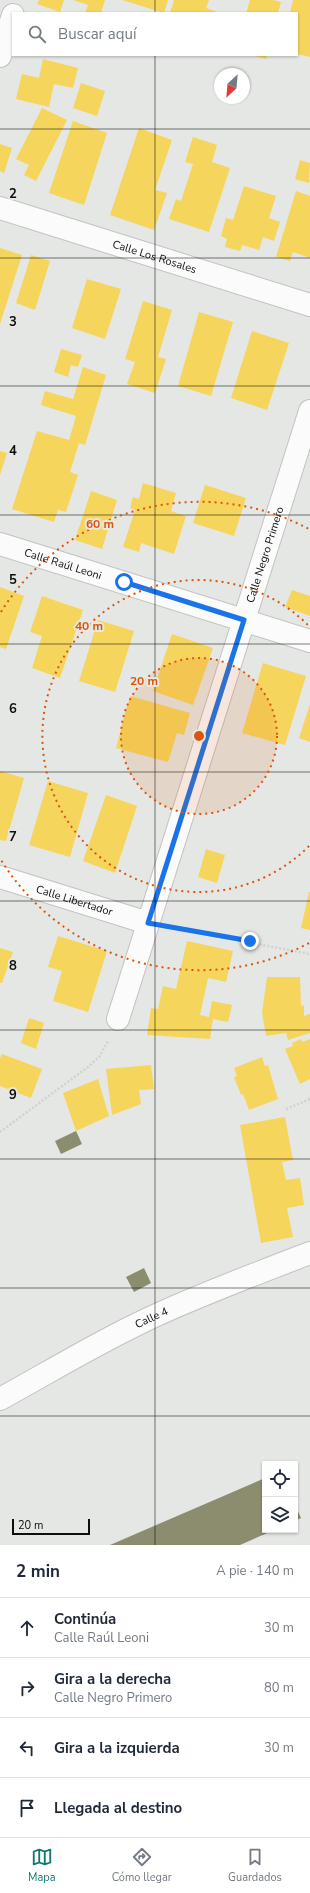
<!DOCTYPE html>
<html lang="es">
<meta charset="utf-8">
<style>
body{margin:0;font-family:"Nunito Sans",sans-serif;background:#f2f2f3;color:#1f2937}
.controls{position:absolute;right:12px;bottom:12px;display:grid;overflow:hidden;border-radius:0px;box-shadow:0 1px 3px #0004}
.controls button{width:36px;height:36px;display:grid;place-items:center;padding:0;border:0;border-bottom:1px solid #e0e1e3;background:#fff;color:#1f2937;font:20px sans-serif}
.compass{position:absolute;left:214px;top:68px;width:36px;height:36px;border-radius:50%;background:#fff;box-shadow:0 1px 3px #0004;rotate:206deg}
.scale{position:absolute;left:12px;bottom:10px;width:78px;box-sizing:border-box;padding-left:4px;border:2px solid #0d0e0d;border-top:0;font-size:11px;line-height:14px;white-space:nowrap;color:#0d0e0d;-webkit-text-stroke:3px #e5e8e3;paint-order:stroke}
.stop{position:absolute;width:12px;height:12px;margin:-9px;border:3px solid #1a73e8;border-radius:50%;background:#fff}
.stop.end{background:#1a73e8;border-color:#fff;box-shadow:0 1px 4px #0008}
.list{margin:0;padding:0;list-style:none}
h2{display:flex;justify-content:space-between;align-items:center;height:52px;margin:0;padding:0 16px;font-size:17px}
h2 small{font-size:13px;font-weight:400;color:#747a83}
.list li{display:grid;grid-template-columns:26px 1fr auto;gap:12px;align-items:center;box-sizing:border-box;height:60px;padding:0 16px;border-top:1px solid #e0e1e3}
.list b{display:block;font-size:15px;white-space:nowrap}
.list p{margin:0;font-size:13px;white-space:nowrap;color:#747a83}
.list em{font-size:13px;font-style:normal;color:#747a83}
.icon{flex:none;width:22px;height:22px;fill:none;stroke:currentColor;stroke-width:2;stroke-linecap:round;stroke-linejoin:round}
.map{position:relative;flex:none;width:310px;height:1545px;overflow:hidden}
.search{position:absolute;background:#fff;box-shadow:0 1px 3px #0004;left:12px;right:12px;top:12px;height:44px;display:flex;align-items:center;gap:10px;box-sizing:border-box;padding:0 14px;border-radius:0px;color:#747a83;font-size:15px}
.sheet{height:292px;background:#fff}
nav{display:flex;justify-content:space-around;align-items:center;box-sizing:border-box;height:56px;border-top:1px solid #e0e1e3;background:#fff;font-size:11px;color:#747a83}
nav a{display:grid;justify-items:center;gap:2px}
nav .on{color:#0f766e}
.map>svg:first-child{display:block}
</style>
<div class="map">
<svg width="310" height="1545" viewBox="0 0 310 1545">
<rect width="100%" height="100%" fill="#e5e7e4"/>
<g fill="#f6d55c">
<path d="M39,0H64L60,12L37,4Z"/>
<path d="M73,0H105L101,13H85L88,5Z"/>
<path d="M122,0H168L164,13Z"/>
<path d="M174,0H209L206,8L221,13H170Z"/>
<path d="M250,0H273L281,2L278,13H246Z"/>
<path d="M293,0H310V57L297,54V13H290Z"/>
<path d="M251,55H267L266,59Z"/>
<path d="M43,59L78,68L73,88L54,84L49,107L16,99L22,74L39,78Z"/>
<path d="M81,83L105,91L97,116L73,108Z"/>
<path d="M42,108L67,120L36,181L24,175L29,165L16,159Z"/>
<path d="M73,121L107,133L84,205L49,193Z"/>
<path d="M139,128L172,140L155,190L167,193L154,230L110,215Z"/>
<path d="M193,137L217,145L212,162L230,168L209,232L169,219L176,199L181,201L193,164L185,162Z"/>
<path d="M0,144L12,148L4,173L0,171Z"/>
<path d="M300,160L310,163L309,183L295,179Z"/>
<path d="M244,186L276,196L269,218L280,222L274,241L263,237L259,250L242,245L240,251L225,247L227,239L221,236L226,218L233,220Z"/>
<path d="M296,191L310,196V258L293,252L290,261L276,257Z"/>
<path d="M0,248L22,255L0,324Z"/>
<path d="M31,255L50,261L35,310L16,303Z"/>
<path d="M87,279L121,289L105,339L72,328Z"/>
<path d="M143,301L172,310L158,357L166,359L155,393L127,384L135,362L125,359Z"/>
<path d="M199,312L233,322L211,396L178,386Z"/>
<path d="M252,331L289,343L267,410L231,398Z"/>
<path d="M61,349L82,355L78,367L71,365L68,377L54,372Z"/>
<path d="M83,367L106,375L85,445L79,443L70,472L78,475L66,512L58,510L54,522L12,509L37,431L69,440L76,416L41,405L45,391L73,399Z"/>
<path d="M0,451L7,453L0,475Z"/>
<path d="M143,483L176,493L171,511L186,516L174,554L141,543L139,552L123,547L135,510L130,508L133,497L139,499Z"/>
<path d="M205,485L246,498L234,536L193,523Z"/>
<path d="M91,491L117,500L102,549L75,540Z"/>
<path d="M0,587L24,596L6,649L0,647Z"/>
<path d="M292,590L310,596V616L285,607Z"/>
<path d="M42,596L83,610L60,678L32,668L42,636L30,632Z"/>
<path d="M98,620L134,631L115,692L79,681Z"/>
<path d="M172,634L213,648L193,705L153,691Z"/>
<path d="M263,663L306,676L285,745L242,733Z"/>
<path d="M130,696L190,713L184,735L177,733L168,762L116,748Z"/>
<path d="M310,704V742L299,738Z"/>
<path d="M0,771L24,778L6,841L0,840Z"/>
<path d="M48,781L88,793L70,857L29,845Z"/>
<path d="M106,795L137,806L115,873L83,861Z"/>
<path d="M206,849L225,855L217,883L198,877Z"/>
<path d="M309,892H310V930L301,928Z"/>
<path d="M58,936L107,951L88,1012L53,1001L62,971L48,967Z"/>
<path d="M187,941L233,951L226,982L208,978L200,1015L209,1017L212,1001L232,1005L228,1022L213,1019L210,1039L147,1035L151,1008L158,1009L163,986L176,989Z"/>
<path d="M0,948L13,952L2,983H0Z"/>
<path d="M267,977H300L301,1006L304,1005V1016L310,1014V1033L288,1040L286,1033L266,1036L262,1013Z"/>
<path d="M29,1018L44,1023L36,1049L21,1043Z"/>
<path d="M301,1039L302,1042L310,1039V1079L300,1084L285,1049L293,1046L292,1043Z"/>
<path d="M2,1054L42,1069L31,1098L0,1086V1058Z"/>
<path d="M262,1057L265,1066L268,1065L278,1099L249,1110L243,1094L241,1095L234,1077L237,1076L234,1068Z"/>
<path d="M151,1065L154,1089L139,1090L141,1104L112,1115L106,1069Z"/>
<path d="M98,1079L109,1116L76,1131L63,1093Z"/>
<path d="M285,1117L293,1160L282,1162L286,1180L300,1178L304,1205L287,1208L293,1237L261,1243L240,1125Z"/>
</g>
<g fill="#8c8c6e">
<path d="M76,1131L82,1144L61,1154L55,1141Z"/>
<path d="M144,1268L151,1283L134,1292L126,1277Z"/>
<path d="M265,1478V1530H274L240,1545H110Z"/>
<path d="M295,1505L301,1518L295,1521Z"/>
</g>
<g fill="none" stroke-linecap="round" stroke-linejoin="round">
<g stroke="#c1c2c1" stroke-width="24">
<g id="minor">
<path d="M0,56L13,15"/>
<path id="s1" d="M0,208L310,305"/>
<path id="s2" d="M0,544L310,641"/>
<path id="s3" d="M0,877L148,923"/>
<path id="s4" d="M118,1019L310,411"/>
<path id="s5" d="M0,1399C53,1370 105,1338 161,1313C210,1291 260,1272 310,1253"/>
</g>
</g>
<g stroke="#d1d2d0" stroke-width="2.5" stroke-dasharray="2 2" stroke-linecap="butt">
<path d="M173,928L310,954"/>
<path d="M286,1109L310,1099"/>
<path d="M0,1132L88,1067L99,1057L108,1041"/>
</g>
<use href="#minor" stroke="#fbfbfb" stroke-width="22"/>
</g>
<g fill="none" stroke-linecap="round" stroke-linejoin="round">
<path stroke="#1a73e8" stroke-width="5" d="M124,582L244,620L148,923L250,941"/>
</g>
<path fill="none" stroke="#0d0e0d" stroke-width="1" stroke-opacity="0.55" d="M155,0V13M155,55V1545M0,129H310M0,258H310M0,386H310M0,515H310M0,644H310M0,772H310M0,901H310M0,1030H310M0,1159H310M0,1288H310M0,1416H310"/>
<circle cx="199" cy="736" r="78" fill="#dd550c" fill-opacity=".12"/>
<g fill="none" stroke="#dd550c" stroke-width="2" stroke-dasharray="2 4">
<circle cx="199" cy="736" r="78"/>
<path d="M309 846A156 156 0 1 1 309 626"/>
<path d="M309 943A234 234 0 0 1 1 860M1 612A234 234 0 0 1 309 529"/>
</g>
<g text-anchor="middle" stroke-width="4" stroke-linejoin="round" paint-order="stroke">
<g font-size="11" fill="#0d0e0d" stroke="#e5e8e3">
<text dy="4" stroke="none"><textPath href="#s1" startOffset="162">Calle Los Rosales</textPath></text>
<text dy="4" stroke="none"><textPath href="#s4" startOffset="487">Calle Negro Primero</textPath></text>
<text dy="4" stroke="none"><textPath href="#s2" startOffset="66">Calle Raúl Leoni</textPath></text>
<text dy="4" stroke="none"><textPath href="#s3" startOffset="78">Calle Libertador</textPath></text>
<text dy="4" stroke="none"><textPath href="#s5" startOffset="172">Calle 4</textPath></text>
</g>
</g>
<g font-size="13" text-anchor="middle" font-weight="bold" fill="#0d0e0d" stroke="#e5e8e3" stroke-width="4" stroke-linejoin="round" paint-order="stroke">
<text x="13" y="198">2</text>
<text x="13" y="326">3</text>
<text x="13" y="455">4</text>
<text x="13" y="584">5</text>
<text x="13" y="713">6</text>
<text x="13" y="841">7</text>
<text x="13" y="970">8</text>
<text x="13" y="1099">9</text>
</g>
<circle cx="199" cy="736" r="6" fill="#dd550c" stroke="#e5e8e3" stroke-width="2"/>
<g font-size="12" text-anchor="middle" font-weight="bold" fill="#dd550c" stroke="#e5e8e3" stroke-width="4" stroke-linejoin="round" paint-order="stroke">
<text x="100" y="528">60 m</text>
<text x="89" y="630">40 m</text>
<text x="144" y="685">20 m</text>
</g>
</svg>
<div class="controls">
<button><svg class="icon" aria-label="locate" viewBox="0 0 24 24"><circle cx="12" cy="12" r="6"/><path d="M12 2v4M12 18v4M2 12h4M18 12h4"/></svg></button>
<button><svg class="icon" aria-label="layers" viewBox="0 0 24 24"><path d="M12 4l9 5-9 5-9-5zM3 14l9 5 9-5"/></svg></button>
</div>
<svg class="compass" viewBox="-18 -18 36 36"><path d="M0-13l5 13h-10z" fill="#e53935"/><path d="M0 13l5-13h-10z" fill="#747a83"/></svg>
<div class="scale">20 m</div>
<div class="stop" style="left:124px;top:582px"></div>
<div class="stop end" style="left:250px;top:941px"></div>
<div class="search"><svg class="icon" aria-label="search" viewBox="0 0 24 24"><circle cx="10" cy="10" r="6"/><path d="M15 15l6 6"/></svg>Buscar aquí</div>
</div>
<section class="sheet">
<h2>2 min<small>A pie · 140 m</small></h2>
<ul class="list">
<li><svg class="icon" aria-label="ahead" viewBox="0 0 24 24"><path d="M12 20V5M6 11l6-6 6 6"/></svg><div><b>Continúa</b><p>Calle Raúl Leoni</p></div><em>30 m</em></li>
<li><svg class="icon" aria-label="right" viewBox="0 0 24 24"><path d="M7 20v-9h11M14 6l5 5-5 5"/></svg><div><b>Gira a la derecha</b><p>Calle Negro Primero</p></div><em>80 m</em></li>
<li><svg class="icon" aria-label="left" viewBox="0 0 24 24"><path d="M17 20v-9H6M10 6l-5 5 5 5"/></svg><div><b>Gira a la izquierda</b></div><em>30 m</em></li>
<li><svg class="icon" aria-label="arrive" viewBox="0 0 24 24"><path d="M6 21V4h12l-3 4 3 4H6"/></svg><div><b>Llegada al destino</b></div></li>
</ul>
</section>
<nav>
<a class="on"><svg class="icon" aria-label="map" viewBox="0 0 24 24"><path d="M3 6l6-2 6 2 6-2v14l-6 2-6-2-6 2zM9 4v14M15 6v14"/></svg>Mapa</a>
<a><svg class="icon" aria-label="directions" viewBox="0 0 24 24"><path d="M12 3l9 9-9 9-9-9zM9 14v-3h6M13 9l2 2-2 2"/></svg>Cómo llegar</a>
<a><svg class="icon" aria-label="saved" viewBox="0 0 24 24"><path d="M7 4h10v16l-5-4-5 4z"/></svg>Guardados</a>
</nav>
